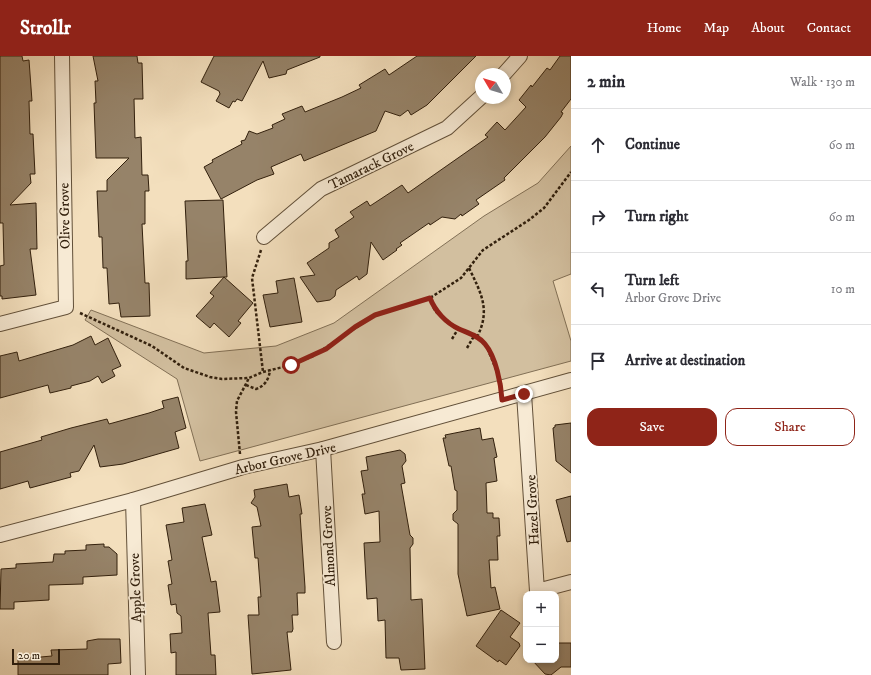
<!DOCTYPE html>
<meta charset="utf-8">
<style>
body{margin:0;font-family:"IM FELL DW Pica",serif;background:#f2f2f3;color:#2b2b33}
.controls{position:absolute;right:12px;bottom:12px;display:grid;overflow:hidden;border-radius:8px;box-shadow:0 2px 6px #0003}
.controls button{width:36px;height:36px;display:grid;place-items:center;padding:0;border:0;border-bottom:1px solid #e1e1e2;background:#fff;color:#2b2b33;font:20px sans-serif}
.compass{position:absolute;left:475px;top:12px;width:36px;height:36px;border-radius:50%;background:#fff;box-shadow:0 2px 6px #0003;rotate:308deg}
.scale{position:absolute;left:12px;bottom:10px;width:48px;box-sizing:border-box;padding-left:4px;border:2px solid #32200d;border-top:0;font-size:11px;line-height:14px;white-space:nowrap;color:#32200d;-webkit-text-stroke:3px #f7ead4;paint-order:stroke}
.stop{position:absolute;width:12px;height:12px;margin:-9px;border:3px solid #8f2418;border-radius:50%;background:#fff}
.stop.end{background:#8f2418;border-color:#fff;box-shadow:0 1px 4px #0008}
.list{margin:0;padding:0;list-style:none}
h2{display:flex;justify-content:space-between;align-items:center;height:52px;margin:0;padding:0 16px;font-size:17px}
h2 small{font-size:13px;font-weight:400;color:#7c7c81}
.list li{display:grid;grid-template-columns:26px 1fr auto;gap:12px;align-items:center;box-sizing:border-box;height:72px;padding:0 16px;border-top:1px solid #e1e1e2}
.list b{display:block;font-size:15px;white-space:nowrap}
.list p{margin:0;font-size:13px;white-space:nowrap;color:#7c7c81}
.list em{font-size:13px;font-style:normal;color:#7c7c81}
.actions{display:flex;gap:8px;padding:12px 16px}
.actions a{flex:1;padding:9px 0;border:1px solid #8f2418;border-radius:12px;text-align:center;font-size:14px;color:#8f2418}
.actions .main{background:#8f2418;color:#fff}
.icon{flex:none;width:22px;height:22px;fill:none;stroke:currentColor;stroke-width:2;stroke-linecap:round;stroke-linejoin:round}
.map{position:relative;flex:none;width:571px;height:619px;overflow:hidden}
header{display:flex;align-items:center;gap:24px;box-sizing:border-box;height:56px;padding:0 20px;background:#8f2418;color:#fff}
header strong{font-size:19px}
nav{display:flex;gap:22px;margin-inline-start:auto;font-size:14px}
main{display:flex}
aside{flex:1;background:#fff}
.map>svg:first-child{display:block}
</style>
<header>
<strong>Strollr</strong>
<nav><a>Home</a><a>Map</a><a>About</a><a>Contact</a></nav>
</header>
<main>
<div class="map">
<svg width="571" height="619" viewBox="0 0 571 619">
<rect width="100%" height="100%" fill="#f3dfbd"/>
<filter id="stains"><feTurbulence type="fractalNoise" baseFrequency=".005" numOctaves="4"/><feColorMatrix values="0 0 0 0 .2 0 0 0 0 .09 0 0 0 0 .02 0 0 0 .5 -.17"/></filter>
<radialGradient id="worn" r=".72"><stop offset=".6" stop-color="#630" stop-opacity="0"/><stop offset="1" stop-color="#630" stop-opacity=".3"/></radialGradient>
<path fill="#d2bf9f" stroke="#827056" d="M571,90V218L553,225L571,285V305L200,405L177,323L85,264L91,254L204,297L276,290L334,267L484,160L538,127Z"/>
<g fill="#968369" stroke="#32200d">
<path d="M0,0H22L23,5L29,4L32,45H29L30,78H33L35,118H30L31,127L10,149L36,147L37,193H30L36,239L2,243V240H0V210L4,209L3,167H0Z"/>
<path d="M93,0H137L138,7H142L143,43H134L135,82L141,81L142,119H148L149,135H145V168H142L145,227H149L150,260L121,261L119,247L109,248L107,212H103L102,181H99L97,135H107V124L129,102H96L94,47H96L95,25H98Z"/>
<path d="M214,0H320V1L287,14L286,18L269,22L263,5L242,45L237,43L235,46L233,45L229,52L216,45L220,38L219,35L201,26Z"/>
<path d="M417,0H476L427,49L411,59L408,54L400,60L385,55L376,75L304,105L301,98L271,111L274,118L257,124L221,143L204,111L213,106L212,104L242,88L241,85L245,84L249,75L257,78L273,72L272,69L285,63L282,58L302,50L305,56L342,41L361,32L359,29L385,13L389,19Z"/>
<path d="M560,0H571V43L561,56L563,57L561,61L545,81L504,122L505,124L476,144L479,148L462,160L461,158L455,163L442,161L430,169L429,167L400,187L402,189L396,193L397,194L383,204L371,186L367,218L359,224L357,220L336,234L335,240L330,244L317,246L300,221L315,219L307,207L329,192V187L339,181L335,174L354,161L350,156L367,145L370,150L402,129L408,137L488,81L485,79L497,66L505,74L526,51L519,44L531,29L532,31L547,12L550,14Z"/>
<path d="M223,144L227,221H224L253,247L238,265L241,267L229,281L214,267L210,272L196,260L214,240L210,237L224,221L186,223V205H188L185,145Z"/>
<path d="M294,222L302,266L270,271L263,239L278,237L276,225Z"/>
<path d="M91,280L95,289L108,282L121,310L112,314L115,320L102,327L98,320L90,325L71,330V332L50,337L48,329L0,342V300L17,296L19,305L73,289Z"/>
<path d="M178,341L186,372L175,376L179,392L123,408L100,411L94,389L79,415L70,417L71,421L30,432L28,425L0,433V396L42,384L41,381L71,372L107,363L109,368L149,357L164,352L162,345Z"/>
<path d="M571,367V417L556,405L553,372L555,371V369Z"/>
<path d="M480,372L482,384L493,382L497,401L494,402L497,425L486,427L487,457H493V462H499L500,480H497L498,504H489L491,532L495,531L500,553L467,560L458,518V468L453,464V458L457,454V435L455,434L451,410H449L443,382H446L445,379Z"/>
<path d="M400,394L405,398L406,405L402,410L405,427L401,428L410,479L413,482V488L410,492L411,544L422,543L425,613L401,614L399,602H386L385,564L378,565L377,542L367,543L364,487L380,486L379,455L365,458L362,438H365L361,415L368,414L366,401Z"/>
<path d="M287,428L289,441L299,439L302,458H300L305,531V537H297L298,559H292L293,573L292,576H287L291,614L252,618L248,559H259L258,541H261L258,502H255L252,471L261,470L257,451L251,447L255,441L254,434Z"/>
<path d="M571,440V485L567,486L556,444Z"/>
<path d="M205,448L212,479L202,481L211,526L216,525L220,556L208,557L211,599H215L216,619H176V596L171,597L170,578L182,577L181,560L177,557L176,548L171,549L168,529L172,528L168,505L172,504L166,469L184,466L182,452Z"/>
<path d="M104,488V491H109L117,498V519L83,521V528L49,529V544L14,546V553H0L1,513L16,512V508L53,506L54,498H65V495L86,494V489Z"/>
<path d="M501,554L520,567L510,581L519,587L520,590L506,609L499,604L498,606L476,590Z"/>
<path d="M98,583H120L121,607L108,608V619H18V603L52,600L51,594L87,593V585Z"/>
<path d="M556,587H571V611H561L551,619L545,618L532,604H556Z"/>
</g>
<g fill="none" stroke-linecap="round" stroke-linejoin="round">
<g stroke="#625039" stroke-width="16">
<g id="minor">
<path d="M504,18L520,0"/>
<path d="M264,181L321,133L447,72L481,41"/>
<path d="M0,268L66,251L62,0"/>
<path d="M524,338L537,535L571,526"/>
<path d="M323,393L334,586"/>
<path d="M133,444L138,619"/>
<path d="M0,479L133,444L243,411L323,393L571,324"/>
</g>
</g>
<g stroke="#32200d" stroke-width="2.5" stroke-dasharray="3 2" stroke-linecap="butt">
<path d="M261,194L252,222L263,316"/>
<path d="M469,212C481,237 491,254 477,281"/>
<path d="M430,242L435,255L456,272L477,281L486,289L500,323L501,328"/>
<path d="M80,257L152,290L184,312L210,321L222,323L249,322L263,316L291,309L313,300L375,259L430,242L461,222L483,194L529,164L544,152L571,116"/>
<path d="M452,283L458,273"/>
<path d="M467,292L474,280"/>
<path d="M246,329L256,333C265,330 269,323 270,314"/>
<path d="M240,398L236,356L237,345L249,322"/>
</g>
<use href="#minor" stroke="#f7ead4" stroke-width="14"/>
</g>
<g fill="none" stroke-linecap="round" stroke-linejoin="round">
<path stroke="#8f2418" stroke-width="5" d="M291,309L326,293L355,271L375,259L430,242C435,255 446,267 459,273C468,277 479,280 485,288C496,301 501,328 502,344L524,338"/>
</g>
<g text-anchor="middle" stroke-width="3.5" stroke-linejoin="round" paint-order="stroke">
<g font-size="14" fill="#32200d" stroke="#f7ead4">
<text transform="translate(371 109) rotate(-26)" y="5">Tamarack Grove</text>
<text transform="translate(64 160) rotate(-91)" y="5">Olive Grove</text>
<text transform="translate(285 402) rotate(-13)" y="5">Arbor Grove Drive</text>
<text transform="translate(532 454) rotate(-93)" y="5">Hazel Grove</text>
<text transform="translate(328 490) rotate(-93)" y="5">Almond Grove</text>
<text transform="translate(135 532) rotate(-92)" y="5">Apple Grove</text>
</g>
</g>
<rect width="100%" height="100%" filter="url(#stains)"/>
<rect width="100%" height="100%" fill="url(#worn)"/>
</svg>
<div class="controls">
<button>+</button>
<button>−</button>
</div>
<svg class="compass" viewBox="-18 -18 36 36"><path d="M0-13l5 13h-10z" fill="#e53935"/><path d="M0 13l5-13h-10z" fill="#7c7c81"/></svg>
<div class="scale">20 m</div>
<div class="stop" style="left:291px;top:309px"></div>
<div class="stop end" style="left:524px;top:338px"></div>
</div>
<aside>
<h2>2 min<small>Walk · 130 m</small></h2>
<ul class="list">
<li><svg class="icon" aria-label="ahead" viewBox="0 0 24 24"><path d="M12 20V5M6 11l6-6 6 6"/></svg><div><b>Continue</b></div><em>60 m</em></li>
<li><svg class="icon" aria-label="right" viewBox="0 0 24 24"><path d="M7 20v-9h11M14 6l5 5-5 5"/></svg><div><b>Turn right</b></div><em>60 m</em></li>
<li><svg class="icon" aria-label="left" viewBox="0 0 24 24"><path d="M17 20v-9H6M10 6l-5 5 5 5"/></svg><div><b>Turn left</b><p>Arbor Grove Drive</p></div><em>10 m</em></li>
<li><svg class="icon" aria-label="arrive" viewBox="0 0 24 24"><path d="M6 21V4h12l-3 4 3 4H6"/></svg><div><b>Arrive at destination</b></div></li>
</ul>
<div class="actions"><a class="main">Save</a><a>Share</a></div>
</aside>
</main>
